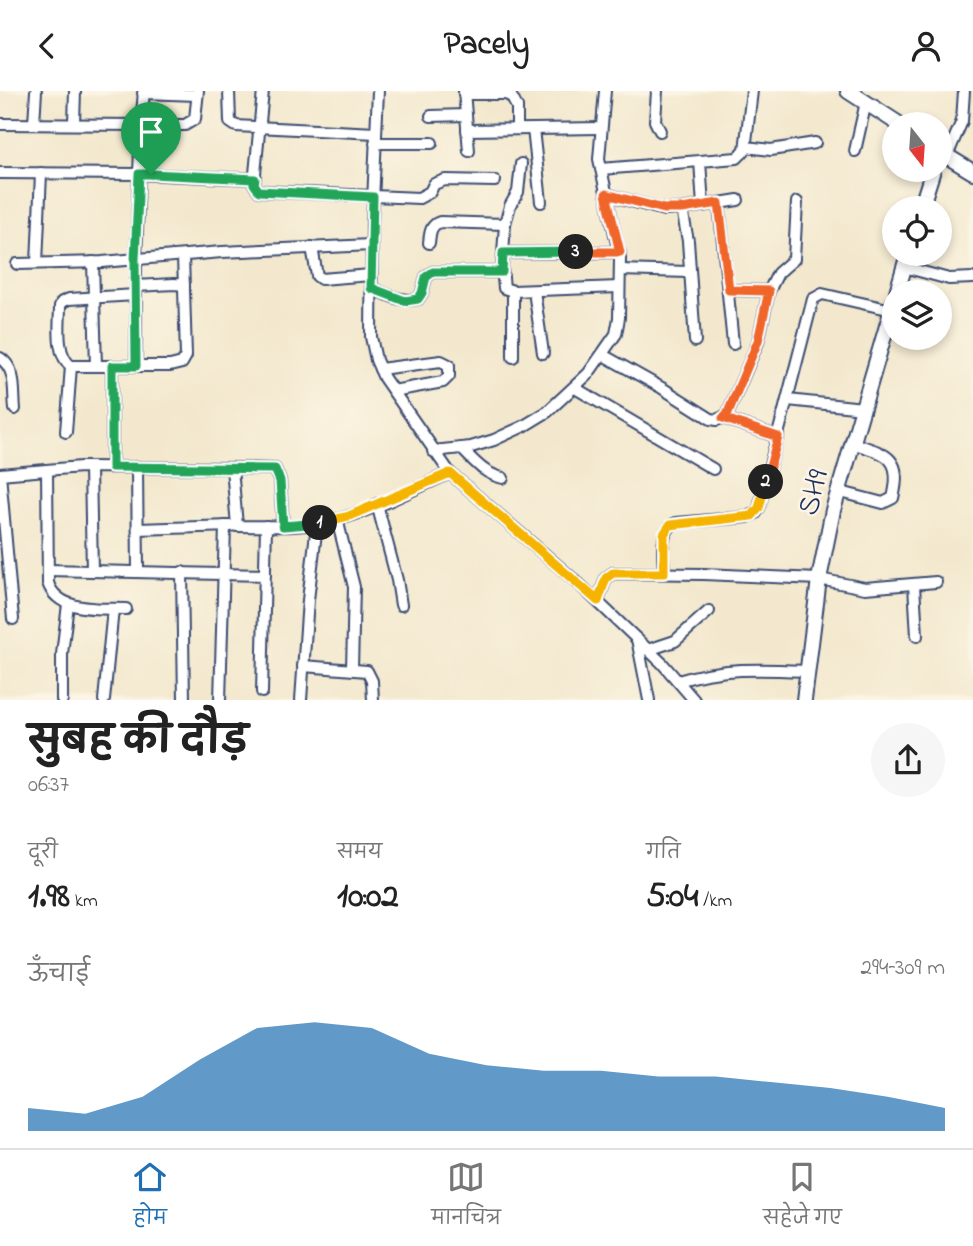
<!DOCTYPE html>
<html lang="hi">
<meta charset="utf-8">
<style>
body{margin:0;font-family:"Indie Flower","Playpen Sans Deva",sans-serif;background:#f6f6f6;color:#222;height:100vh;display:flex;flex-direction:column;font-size:26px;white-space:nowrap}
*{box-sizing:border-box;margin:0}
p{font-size:23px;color:#767676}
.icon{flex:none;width:38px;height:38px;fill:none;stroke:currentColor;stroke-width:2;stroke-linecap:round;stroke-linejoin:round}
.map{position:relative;height:609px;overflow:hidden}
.details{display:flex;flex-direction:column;background:#fff;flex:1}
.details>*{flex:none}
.needle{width:46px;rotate:163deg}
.fabs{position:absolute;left:882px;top:21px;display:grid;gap:14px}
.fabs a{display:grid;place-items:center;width:70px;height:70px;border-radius:50%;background:#fff;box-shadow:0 4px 10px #0003;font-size:35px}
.pin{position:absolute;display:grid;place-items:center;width:60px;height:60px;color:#fff;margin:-72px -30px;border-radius:50% 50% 50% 0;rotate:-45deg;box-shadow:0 0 7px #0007}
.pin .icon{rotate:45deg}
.km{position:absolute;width:35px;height:35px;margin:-18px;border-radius:50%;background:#222;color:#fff;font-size:19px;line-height:35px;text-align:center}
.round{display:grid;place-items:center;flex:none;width:74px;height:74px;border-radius:37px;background:#f6f6f6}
.head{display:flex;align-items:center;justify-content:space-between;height:119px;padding:0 28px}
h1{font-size:38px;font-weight:700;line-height:52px}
.stats{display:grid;grid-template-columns:repeat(3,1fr);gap:10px;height:119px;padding:7px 28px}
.stats div{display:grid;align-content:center}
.stats b{font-size:35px;font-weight:700}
.stats small{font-size:19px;font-weight:400}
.stats p{font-size:19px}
.chart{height:196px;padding:14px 28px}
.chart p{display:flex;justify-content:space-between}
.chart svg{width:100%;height:126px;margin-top:7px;fill:#1f6fb2;opacity:.7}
header{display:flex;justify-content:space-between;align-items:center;height:91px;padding:0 28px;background:#fff;font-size:32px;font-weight:700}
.tab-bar{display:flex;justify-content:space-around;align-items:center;height:98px;border-top:2px solid #e0e0e0;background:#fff;font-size:19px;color:#767676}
.tab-bar a{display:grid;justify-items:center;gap:4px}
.tab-bar .on{color:#1f6fb2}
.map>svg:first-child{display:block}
</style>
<header><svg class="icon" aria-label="back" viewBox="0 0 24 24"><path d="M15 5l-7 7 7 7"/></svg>Pacely<svg class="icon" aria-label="person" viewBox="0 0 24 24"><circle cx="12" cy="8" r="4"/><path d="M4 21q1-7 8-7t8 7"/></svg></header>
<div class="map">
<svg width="973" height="609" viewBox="0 0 973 609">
<rect width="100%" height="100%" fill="#fcf5e5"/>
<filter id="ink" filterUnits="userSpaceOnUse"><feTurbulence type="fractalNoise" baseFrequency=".0143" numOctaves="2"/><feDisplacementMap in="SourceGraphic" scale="14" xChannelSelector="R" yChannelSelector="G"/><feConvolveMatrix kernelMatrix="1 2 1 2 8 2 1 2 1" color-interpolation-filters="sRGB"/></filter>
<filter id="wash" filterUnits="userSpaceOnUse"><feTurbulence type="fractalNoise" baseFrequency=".00686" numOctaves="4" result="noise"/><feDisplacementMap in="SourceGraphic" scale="28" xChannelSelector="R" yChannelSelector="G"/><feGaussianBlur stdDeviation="1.57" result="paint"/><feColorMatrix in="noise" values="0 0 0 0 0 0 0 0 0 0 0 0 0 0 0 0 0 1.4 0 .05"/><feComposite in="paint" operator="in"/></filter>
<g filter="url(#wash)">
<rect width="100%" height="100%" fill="#f3e8cd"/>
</g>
<g filter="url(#ink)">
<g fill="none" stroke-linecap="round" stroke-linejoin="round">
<g stroke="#3b4b6f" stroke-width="14">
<g id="minor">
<polyline points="144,0 141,34 185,34 195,28 198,0"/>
<polyline points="229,0 230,31 236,35 376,42"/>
<polyline points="263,0 254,93 259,100 419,107 430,101 434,93 445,89 495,90"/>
<polyline points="378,0 372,133 371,246 376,269 384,287 450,382 579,493 662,572 694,609"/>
<polyline points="464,0 469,60"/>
<polyline points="657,0 655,30 660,40"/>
<polyline points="143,2 197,4"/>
<polyline points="464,3 505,3 511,5 517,16 517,38"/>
<polyline points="431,25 466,24"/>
<polyline points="34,32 36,0"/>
<polyline points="74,32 75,0"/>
<polyline points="0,33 141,34 139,83 0,82"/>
<polyline points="533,38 541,111"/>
<polyline points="467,39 601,37"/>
<polyline points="375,52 432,52"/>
<polyline points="746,56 771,59 815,52"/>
<polyline points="855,60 866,11"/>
<polyline points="947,65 962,30 964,0"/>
<polyline points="700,70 703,115"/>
<polyline points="521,73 518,101 510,115 505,133 502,177 504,197 513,200 619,196"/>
<polyline points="601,78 737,67 745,59 752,0"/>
<polyline points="606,103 664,119 682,118 738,109"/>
<polyline points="719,112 733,253"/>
<polyline points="682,118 688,150 695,250"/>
<path d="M429 152C430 143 430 134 440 131L505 133"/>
<polyline points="312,156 317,185 321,188 371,184"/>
<polyline points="503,162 620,161"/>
<polyline points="93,171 96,275"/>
<polyline points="37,172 41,82"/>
<polyline points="17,173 102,171 222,161 371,154"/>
<polyline points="904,176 949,188 973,187"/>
<polyline points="620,179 689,181"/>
<polyline points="136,195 174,193 184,194"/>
<path d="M371 197C387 203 401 212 418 208L422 202 426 186 433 181H502"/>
<polyline points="729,199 769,200"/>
<polyline points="513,200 513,266"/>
<polyline points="534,200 543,262"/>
<path d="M136 204 69 208 62 211 60 215C60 233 55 263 71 275H170L182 272 186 265 183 165"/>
<polyline points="603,264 662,297 711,328 717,329 727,324 758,251 769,200 778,182 794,168 797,111"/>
<path d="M0 267C17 278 13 300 15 318"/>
<polyline points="136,275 136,169 139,83 255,88"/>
<polyline points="380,278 441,270 449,274 449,285 443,291 393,300"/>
<polyline points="575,297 713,378"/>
<polyline points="788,309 863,317"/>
<polyline points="723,327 778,346"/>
<polyline points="66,341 71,275"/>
<path d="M461 357C474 370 484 383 503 387"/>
<polyline points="433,360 471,356 494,349 524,335 547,321 588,283 616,243 619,227 620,167 599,68 605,0"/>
<polyline points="90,376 92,480"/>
<polyline points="112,376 112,275"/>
<polyline points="137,376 138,480"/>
<polyline points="232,377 275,378 280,390 283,435"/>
<path d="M47 379 48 492C58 522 101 517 126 518"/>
<path d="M0 383 81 376 232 377 237 435C268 435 300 437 329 431 371 421 411 399 450 382"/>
<polyline points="0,383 13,528"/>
<path d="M837 400 883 412 893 407C903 366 887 363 852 352"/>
<polyline points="377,413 397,489 401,514"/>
<polyline points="337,428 354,496 352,578"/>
<polyline points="138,438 231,435"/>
<polyline points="48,479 265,484"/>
<polyline points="182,481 184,609"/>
<path d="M664 482C664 466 658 439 676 432L747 426 756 422 759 417 813 208 822 203 892 219"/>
<polyline points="914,494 917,545"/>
<polyline points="598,510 606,487 613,482 704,483 819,488 865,497 936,491"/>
<polyline points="637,548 649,609"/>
<polyline points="648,559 675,550 709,520"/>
<polyline points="303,575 367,580 372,590 373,609"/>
<path d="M678 590C725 576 760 578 808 580"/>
<polyline points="262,601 266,435"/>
<polyline points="62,609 62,563 68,513"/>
<polyline points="104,609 113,518"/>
<polyline points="220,609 225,435"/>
<polyline points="301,609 308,509 317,433"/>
</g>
</g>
<g stroke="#3b4b6f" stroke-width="18">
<g id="major">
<polyline points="848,0 899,33"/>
<polyline points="940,61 973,81"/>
<polyline points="921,117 933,79"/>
<polyline points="897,201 908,163"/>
<polyline points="804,609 819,488 833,419 894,211"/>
</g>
</g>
<use href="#minor" stroke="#fff" stroke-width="10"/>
<use href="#major" stroke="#fff" stroke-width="14"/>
</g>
</g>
<g fill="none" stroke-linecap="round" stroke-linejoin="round" filter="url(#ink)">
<g stroke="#fff" stroke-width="14">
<polyline id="split-1" points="151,83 139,83 135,169 136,275 112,275 112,376 275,378 280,390 283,435 320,432"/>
</g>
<g stroke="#fff" stroke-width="14">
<polyline id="split-2" points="320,432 349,425 450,382 598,510 606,487 613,482 664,482 664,443 670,434 752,425 759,417 766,391"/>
</g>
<g stroke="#fff" stroke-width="14">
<polyline id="split-3" points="576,161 620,161 606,103 664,118 682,118 719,112 729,199 769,200 758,250 727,324 723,327 778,346 766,391"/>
</g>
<g stroke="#fff" stroke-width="14">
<polyline id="split-4" points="151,83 255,88 254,93 259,100 373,106 371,197 405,210 418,208 422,202 426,186 433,181 502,181 503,162 576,161"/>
</g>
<use href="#split-1" stroke="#22a559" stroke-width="9"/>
<use href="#split-2" stroke="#f5b400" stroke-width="9"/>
<use href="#split-3" stroke="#f0652b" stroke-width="9"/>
<use href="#split-4" stroke="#22a559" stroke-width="9"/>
</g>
<g text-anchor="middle" stroke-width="5" stroke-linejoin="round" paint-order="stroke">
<g font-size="30" fill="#1b2f5e" stroke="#fcf5e5">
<text transform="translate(812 401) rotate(-75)" y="10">SH9</text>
</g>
</g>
</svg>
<div class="fabs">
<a><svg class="needle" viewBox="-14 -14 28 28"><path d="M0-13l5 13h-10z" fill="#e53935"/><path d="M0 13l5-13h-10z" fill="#767676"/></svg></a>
<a><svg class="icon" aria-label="locate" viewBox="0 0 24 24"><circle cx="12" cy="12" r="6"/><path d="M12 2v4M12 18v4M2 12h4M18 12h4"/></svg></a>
<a><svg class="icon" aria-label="layers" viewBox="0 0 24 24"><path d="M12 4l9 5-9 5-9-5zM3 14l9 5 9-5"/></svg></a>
</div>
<div class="pin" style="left:151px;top:83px;background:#1e9e55"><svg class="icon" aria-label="arrive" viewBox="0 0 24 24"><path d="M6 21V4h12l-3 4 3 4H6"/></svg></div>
<b class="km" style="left:320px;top:432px">1</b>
<b class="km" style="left:766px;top:391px">2</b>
<b class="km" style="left:576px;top:161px">3</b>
</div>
<section class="details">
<div class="head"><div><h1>सुबह की दौड़</h1><p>06:37</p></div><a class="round"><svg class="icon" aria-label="share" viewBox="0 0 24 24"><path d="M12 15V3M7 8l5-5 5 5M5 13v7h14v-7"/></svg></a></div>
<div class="stats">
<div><p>दूरी</p><b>1.98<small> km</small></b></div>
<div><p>समय</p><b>10:02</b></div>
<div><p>गति</p><b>5:04<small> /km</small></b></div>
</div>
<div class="chart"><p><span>ऊँचाई</span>294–309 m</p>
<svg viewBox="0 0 160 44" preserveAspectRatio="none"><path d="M0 44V36L10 38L20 32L30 19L40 8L50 6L60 8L70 17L80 21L90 23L100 23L110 25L120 25L130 27L140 29L150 32L160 36V44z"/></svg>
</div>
</section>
<nav class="tab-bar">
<a class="on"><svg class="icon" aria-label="home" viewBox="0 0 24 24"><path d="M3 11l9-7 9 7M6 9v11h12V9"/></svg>होम</a>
<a><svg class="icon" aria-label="map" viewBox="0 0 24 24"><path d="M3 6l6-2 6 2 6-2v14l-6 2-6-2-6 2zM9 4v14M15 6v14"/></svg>मानचित्र</a>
<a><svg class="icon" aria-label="saved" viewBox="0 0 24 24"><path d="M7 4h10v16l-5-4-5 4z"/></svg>सहेजे गए</a>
</nav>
